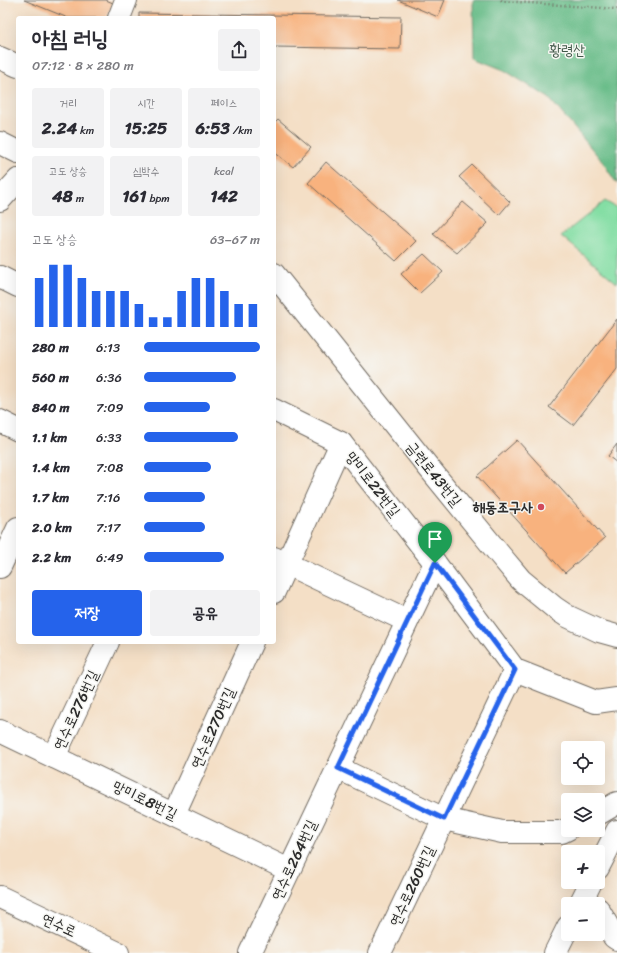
<!DOCTYPE html>
<html lang="ko">
<meta charset="utf-8">
<style>
body{margin:0;font-family:Sriracha,"Poor Story",sans-serif;background:#f2f2f3;color:#2b2b33;height:100vh;display:flex;flex-direction:column;font-size:15px;white-space:nowrap}
*{box-sizing:border-box;margin:0}
p{font-size:13px;color:#7c7c81}
.icon{flex:none;width:22px;height:22px;fill:none;stroke:currentColor;stroke-width:2;stroke-linecap:round;stroke-linejoin:round}
.map{position:relative;flex:1;overflow:hidden}
.drawer{position:absolute;left:16px;top:16px;width:260px;height:628px;display:flex;flex-direction:column;background:#fff;border-radius:4px;box-shadow:0 4px 16px #0002}
.drawer>*{flex:none}
.fabs{position:absolute;left:561px;top:741px;display:grid;gap:8px}
.fabs a{display:grid;place-items:center;width:44px;height:44px;border-radius:4px;background:#fff;box-shadow:0 4px 16px #0002;font-size:20px}
.pin{position:absolute;display:grid;place-items:center;width:34px;height:34px;color:#fff;margin:-41px -17px;border-radius:50% 50% 50% 0;rotate:-45deg;box-shadow:0 0 4px #0007}
.pin .icon{rotate:45deg}
.round{display:grid;place-items:center;flex:none;width:42px;height:42px;border-radius:4px;background:#f2f2f3}
.overview{display:flex;align-items:center;justify-content:space-between;height:68px;padding:0 16px}
h1{font-size:22px;font-weight:800;line-height:30px}
.stats{display:grid;grid-template-columns:repeat(3,1fr);gap:6px;height:68px;padding:4px 16px}
.stats div{display:grid;align-content:center;border-radius:4px;background:#f2f2f3;text-align:center}
.stats b{font-size:17px;font-weight:800}
.stats small{font-size:11px;font-weight:400}
.stats p{font-size:11px}
.chart{height:112px;padding:8px 16px}
.chart p{display:flex;justify-content:space-between}
.chart svg{width:100%;height:72px;margin-top:4px;stroke:#2563eb;stroke-width:6}
.primary-button{display:flex;gap:8px;margin-top:auto;padding:8px 16px}
.primary-button a{flex:1;height:46px;border-radius:4px;background:#2563eb;color:#fff;font-size:16px;font-weight:800;line-height:46px;text-align:center}
.primary-button a+a{background:#f2f2f3;color:#2b2b33}
ul{padding:0 16px;list-style:none;font-size:13px}
li{display:grid;grid-template-columns:64px 48px 1fr;align-items:center;height:30px}
li i{height:10px;border-radius:5px;background:#2563eb}
.map>svg:first-child{display:block}
</style>
<div class="map">
<svg width="617" height="953" viewBox="0 0 617 953">
<rect width="100%" height="100%" fill="#f6f6f2"/>
<filter id="ink" filterUnits="userSpaceOnUse"><feTurbulence type="fractalNoise" baseFrequency=".025" numOctaves="2"/><feDisplacementMap in="SourceGraphic" scale="8" xChannelSelector="R" yChannelSelector="G"/><feConvolveMatrix kernelMatrix="1 2 1 2 8 2 1 2 1" color-interpolation-filters="sRGB"/></filter>
<filter id="wash" filterUnits="userSpaceOnUse"><feTurbulence type="fractalNoise" baseFrequency=".012" numOctaves="4" result="noise"/><feDisplacementMap in="SourceGraphic" scale="16" xChannelSelector="R" yChannelSelector="G"/><feGaussianBlur stdDeviation="0.9" result="paint"/><feColorMatrix in="noise" values="0 0 0 0 0 0 0 0 0 0 0 0 0 0 0 0 0 1.4 0 .05"/><feComposite in="paint" operator="in"/></filter>
<g filter="url(#wash)">
<rect width="100%" height="100%" fill="#f4dfc6"/>
<polygon fill="#84dea4" stroke="#588468" points="605,201 617,208 617,283 561,236"/>
<polygon fill="#6bbd8a" stroke="#4b745a" points="473,0 617,0 617,184 602,161 549,98 504,70 474,58"/>
<g id="blocks">
<g fill="#f8b27e">
<polygon points="24,0 106,0 113,3 107,18 68,18"/>
<polygon points="398,0 445,0 438,17"/>
<polygon points="139,13 401,17 400,49 274,47 274,18 139,18"/>
<polygon points="278,119 311,147 293,167 274,152 274,123"/>
<polygon points="326,162 416,241 396,261 308,183"/>
<polygon points="472,165 510,202 499,215 459,177"/>
<polygon points="463,202 488,223 457,253 433,234"/>
<polygon points="424,254 443,272 420,293 401,274"/>
<polygon points="617,319 617,369 573,425 549,407"/>
<polygon points="517,440 605,538 565,573 477,476"/>
<polygon points="617,444 617,463 608,456"/>
</g>
</g>
</g>
<g filter="url(#ink)">
<use href="#blocks" fill-opacity="0" stroke="#716a61" stroke-width="1"/>
<g fill="none" stroke-linecap="round" stroke-linejoin="round">
<g stroke="#716a61" stroke-width="24">
<g id="minor">
<polyline points="119,18 126,0"/>
<polyline points="0,58 18,66"/>
<polyline points="0,143 18,152"/>
<polyline points="0,200 18,180"/>
<polyline points="274,274 429,468 500,555 521,580 555,608 567,616 599,631 617,636"/>
<polyline points="0,277 18,286"/>
<polyline points="274,410 341,443 435,563 515,670 596,702 617,699"/>
<polyline points="0,421 18,430"/>
<polyline points="274,558 407,621"/>
<polyline points="0,567 18,528"/>
<polyline points="274,592 341,443"/>
<polyline points="0,731 289,870"/>
<polyline points="54,757 108,642"/>
<polyline points="338,768 444,819 502,832 562,832 568,829"/>
<polyline points="174,814 252,642"/>
<polyline points="598,814 617,803"/>
<polyline points="598,868 617,831"/>
<polyline points="580,904 591,882"/>
<polyline points="598,909 614,937 617,939"/>
<polyline points="250,953 435,563"/>
<polyline points="380,953 515,670"/>
<polyline points="555,953 568,927"/>
</g>
</g>
<g stroke="#716a61" stroke-width="24">
<polyline id="major" points="0,897 118,953"/>
</g>
<polyline stroke="#716a61" stroke-width="2.5" stroke-dasharray="1 3" stroke-linecap="butt" points="501,0 502,1 617,9"/>
<use href="#minor" stroke="#fff" stroke-width="22"/>
<use href="#major" stroke="#fff" stroke-width="22"/>
</g>
</g>
<g fill="none" stroke-linecap="round" stroke-linejoin="round" filter="url(#ink)">
<g stroke="#fff" stroke-width="8">
<polygon id="route" points="435,563 515,670 444,819 338,768"/>
</g>
<use href="#route" stroke="#2563eb" stroke-width="5"/>
</g>
<circle fill="#d1495b" stroke="#f6f6f2" stroke-width="1.5" cx="541" cy="507" r="4"/>
<g text-anchor="middle" stroke-width="3" stroke-linejoin="round" paint-order="stroke">
<g font-size="15" fill="#415849" stroke="#f6f6f2">
<text x="567" y="55">황령산</text>
</g>
<g font-size="15" fill="#2b2b2b" stroke="#f6f6f2">
<text transform="translate(434 474) rotate(51)" y="5">금련로43번길</text>
<text transform="translate(373 484) rotate(52)" y="5">망미로22번길</text>
<text transform="translate(76 710) rotate(-65)" y="5">연수로276번길</text>
<text transform="translate(213 728) rotate(-66)" y="5">연수로270번길</text>
<text transform="translate(145 800) rotate(26)" y="5">망미로8번길</text>
<text transform="translate(294 860) rotate(-65)" y="5">연수로264번길</text>
<text transform="translate(412 886) rotate(-65)" y="5">연수로260번길</text>
<text transform="translate(59 925) rotate(25)" y="5">연수로</text>
</g>
<g font-size="15" font-weight="bold" fill="#2b2b2b" stroke="#f6f6f2" text-anchor="end">
<text x="533" y="512">해동조구사</text>
</g>
</g>
</svg>
<div class="fabs">
<a><svg class="icon" aria-label="locate" viewBox="0 0 24 24"><circle cx="12" cy="12" r="6"/><path d="M12 2v4M12 18v4M2 12h4M18 12h4"/></svg></a>
<a><svg class="icon" aria-label="layers" viewBox="0 0 24 24"><path d="M12 4l9 5-9 5-9-5zM3 14l9 5 9-5"/></svg></a>
<a>+</a>
<a>−</a>
</div>
<div class="pin" style="left:435px;top:563px;background:#1e9e55"><svg class="icon" aria-label="arrive" viewBox="0 0 24 24"><path d="M6 21V4h12l-3 4 3 4H6"/></svg></div>
<section class="drawer">
<div class="overview"><div><h1>아침 러닝</h1><p>07:12 · 8 × 280 m</p></div><a class="round"><svg class="icon" aria-label="share" viewBox="0 0 24 24"><path d="M12 15V3M7 8l5-5 5 5M5 13v7h14v-7"/></svg></a></div>
<div class="stats">
<div><p>거리</p><b>2.24<small> km</small></b></div>
<div><p>시간</p><b>15:25</b></div>
<div><p>페이스</p><b>6:53<small> /km</small></b></div>
</div>
<div class="stats">
<div><p>고도 상승</p><b>48<small> m</small></b></div>
<div><p>심박수</p><b>161<small> bpm</small></b></div>
<div><p>kcal</p><b>142</b></div>
</div>
<div class="chart"><p><span>고도 상승</span>63–67 m</p>
<svg viewBox="0 0 160 44" preserveAspectRatio="none"><path d="M5 44V14M15 44V6M25 44V6M35 44V14M45 44V22M55 44V22M65 44V22M75 44V30M85 44V38M95 44V38M105 44V22M115 44V14M125 44V14M135 44V22M145 44V30M155 44V30"/></svg>
</div>
<ul>
<li><b>280 m</b>6:13<i style="width:100%"></i></li>
<li><b>560 m</b>6:36<i style="width:79%"></i></li>
<li><b>840 m</b>7:09<i style="width:57%"></i></li>
<li><b>1.1 km</b>6:33<i style="width:81%"></i></li>
<li><b>1.4 km</b>7:08<i style="width:58%"></i></li>
<li><b>1.7 km</b>7:16<i style="width:53%"></i></li>
<li><b>2.0 km</b>7:17<i style="width:53%"></i></li>
<li><b>2.2 km</b>6:49<i style="width:69%"></i></li>
</ul>
<div class="primary-button"><a>저장</a><a>공유</a></div>
</section>
</div>
